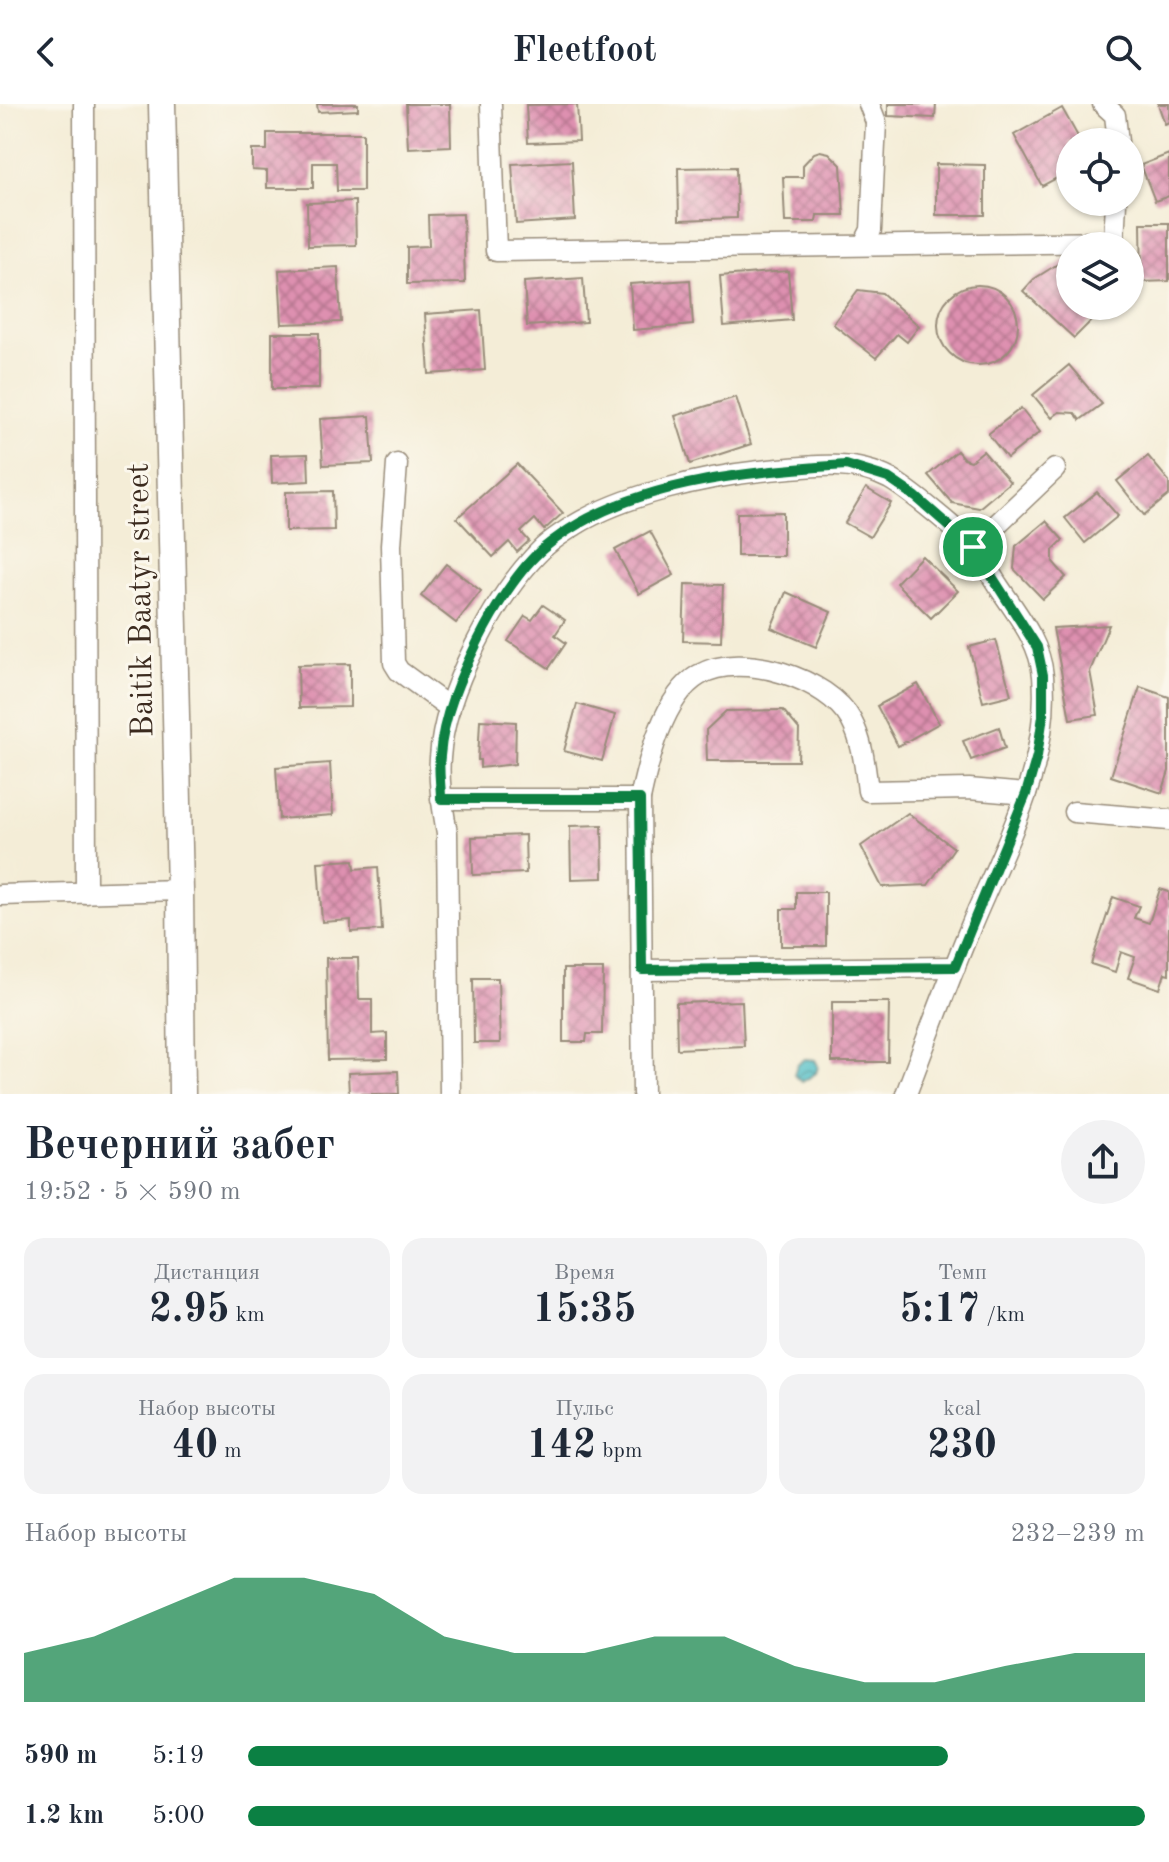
<!DOCTYPE html>
<html lang="ru">
<meta charset="utf-8">
<style>
body{margin:0;font-family:"Old Standard TT",serif;background:#f2f2f3;color:#1f2937;height:100vh;display:flex;flex-direction:column;font-size:30px;white-space:nowrap}
*{box-sizing:border-box;margin:0}
p{font-size:26px;color:#747a83}
.icon{flex:none;width:44px;height:44px;fill:none;stroke:currentColor;stroke-width:2;stroke-linecap:round;stroke-linejoin:round}
.map{position:relative;height:990px;overflow:hidden}
.details{display:flex;flex-direction:column;background:#fff;flex:1}
.details>*{flex:none}
.tools{position:absolute;left:1056px;top:24px;display:grid;gap:16px}
.tools a{display:grid;place-items:center;width:88px;height:88px;border-radius:50%;background:#fff;box-shadow:0 2px 6px #0004;font-size:40px}
.pin{position:absolute;display:grid;place-items:center;width:68px;height:68px;color:#fff;margin:-34px;border:4px solid #fff;border-radius:50%;box-shadow:0 2px 8px #0007}
.round{display:grid;place-items:center;flex:none;width:84px;height:84px;border-radius:42px;background:#f2f2f3}
.head{display:flex;align-items:center;justify-content:space-between;height:136px;padding:0 24px}
h1{font-size:44px;font-weight:800;line-height:60px}
.figures{display:grid;grid-template-columns:repeat(3,1fr);gap:12px;height:136px;padding:8px 24px}
.figures div{display:grid;align-content:center;border-radius:20px;background:#f2f2f3;text-align:center}
.figures b{font-size:40px;font-weight:800}
.figures small{font-size:22px;font-weight:400}
.figures p{font-size:22px}
.chart{height:224px;padding:16px 24px}
.chart p{display:flex;justify-content:space-between}
.chart svg{width:100%;height:144px;margin-top:8px;fill:#0b8043;opacity:.7}
ul{padding:0 24px;list-style:none;font-size:26px}
li{display:grid;grid-template-columns:128px 96px 1fr;align-items:center;height:60px}
li i{height:20px;border-radius:10px;background:#0b8043}
header{display:flex;justify-content:space-between;align-items:center;height:104px;padding:0 24px;background:#fff;font-size:36px;font-weight:800}
.map>svg:first-child{display:block}
</style>
<header><svg class="icon" aria-label="back" viewBox="0 0 24 24"><path d="M15 5l-7 7 7 7"/></svg>Fleetfoot<svg class="icon" aria-label="search" viewBox="0 0 24 24"><circle cx="10" cy="10" r="6"/><path d="M15 15l6 6"/></svg></header>
<div class="map">
<svg width="1169" height="990" viewBox="0 0 1169 990">
<defs>
<pattern id="water-waves" width="16" height="10" patternUnits="userSpaceOnUse" patternTransform="scale(2)"><rect width="16" height="10" fill="#51bfc7"/><path d="M0 5q4-4 8 0t8 0" fill="none" stroke="#449ba1"/></pattern>
<pattern id="building-cross-hatch" width="8" height="8" patternUnits="userSpaceOnUse" patternTransform="scale(2)"><rect width="8" height="8" fill="#de90b0"/><path d="M0 0l8 8M0 8l8-8" fill="none" stroke="#b5768f"/></pattern>
</defs>
<rect width="100%" height="100%" fill="#fbf7ec"/>
<filter id="ink" filterUnits="userSpaceOnUse"><feTurbulence type="fractalNoise" baseFrequency=".0125" numOctaves="2"/><feDisplacementMap in="SourceGraphic" scale="16" xChannelSelector="R" yChannelSelector="G"/><feConvolveMatrix kernelMatrix="1 2 1 2 8 2 1 2 1" color-interpolation-filters="sRGB"/></filter>
<filter id="wash" filterUnits="userSpaceOnUse"><feTurbulence type="fractalNoise" baseFrequency=".006" numOctaves="4" result="noise"/><feDisplacementMap in="SourceGraphic" scale="32" xChannelSelector="R" yChannelSelector="G"/><feGaussianBlur stdDeviation="1.8" result="paint"/><feColorMatrix in="noise" values="0 0 0 0 0 0 0 0 0 0 0 0 0 0 0 0 0 1.4 0 .05"/><feComposite in="paint" operator="in"/></filter>
<g filter="url(#wash)">
<rect width="100%" height="100%" fill="#f4edd7"/>
<polygon fill="url(#water-waves)" stroke="#467472" stroke-width="2" points="805,955 815,956 818,962 816,969 802,978 794,971 797,961"/>
<g id="blocks">
<g fill="url(#building-cross-hatch)">
<polygon points="317,0 358,0 358,6 318,8"/>
<polygon points="406,0 450,0 451,42 408,44"/>
<polygon points="577,0 579,37 528,39 526,1"/>
<polygon points="888,0 936,0 935,14 888,12"/>
<polygon points="1158,0 1169,0 1169,18 1165,20"/>
<polygon points="1062,4 1081,38 1070,38 1070,67 1042,82 1014,31"/>
<polygon points="267,29 363,29 363,87 337,87 336,59 313,59 313,84 267,84 267,67 252,66 252,46 267,46"/>
<polygon points="820,47 829,49 841,61 844,111 817,111 816,118 785,118 783,73 803,73 803,61 814,49"/>
<polygon points="1169,50 1169,92 1155,97 1141,61"/>
<polygon points="572,57 575,116 516,120 512,60"/>
<polygon points="936,60 985,61 985,111 936,111"/>
<polygon points="736,63 737,114 679,116 678,64"/>
<polygon points="355,97 356,141 308,142 307,99"/>
<polygon points="463,110 465,179 407,180 407,143 429,142 428,111"/>
<polygon points="1141,119 1169,119 1169,177 1142,178"/>
<polygon points="1064,156 1070,157 1070,202 1106,202 1074,234 1023,187 1034,175"/>
<polygon points="338,163 341,218 282,220 279,166"/>
<polygon points="788,167 792,216 724,222 720,172"/>
<polygon points="583,174 586,218 527,222 524,178"/>
<polygon points="690,176 693,221 633,226 630,180"/>
<circle cx="978" cy="221" r="40"/>
<polygon points="858,186 882,189 919,222 907,238 897,230 876,254 833,220"/>
<polygon points="481,206 485,266 429,270 425,210"/>
<rect x="272" y="229" width="47" height="56"/>
<polygon points="1069,261 1102,300 1080,316 1075,309 1059,308 1052,314 1033,291"/>
<polygon points="736,293 751,340 690,360 675,312"/>
<polygon points="1021,304 1040,328 1007,354 988,330"/>
<polygon points="370,312 373,359 323,361 320,315"/>
<polygon points="957,347 964,355 971,357 983,347 1010,378 979,404 952,399 928,371"/>
<polygon points="308,350 309,377 272,379 271,351"/>
<polygon points="1148,352 1169,377 1169,391 1144,411 1117,377"/>
<polygon points="517,360 563,409 544,426 535,415 521,428 529,437 517,448 509,438 493,453 457,414"/>
<polygon points="866,384 891,399 870,433 845,419"/>
<polygon points="333,387 334,426 286,427 286,388"/>
<polygon points="1097,388 1118,412 1085,439 1065,414"/>
<polygon points="783,408 783,452 737,452 737,409"/>
<polygon points="1046,417 1063,436 1053,446 1053,458 1066,473 1043,495 1014,465 1016,442"/>
<polygon points="650,427 674,471 639,490 615,446"/>
<polygon points="922,452 958,487 931,514 896,479"/>
<polygon points="446,460 481,487 456,519 421,492"/>
<polygon points="685,480 723,481 721,538 683,537"/>
<polygon points="786,488 831,508 816,543 771,524"/>
<polygon points="543,501 565,516 555,531 566,539 549,564 508,537 525,512 532,516"/>
<polygon points="1109,521 1090,567 1098,611 1070,615 1053,524"/>
<polygon points="996,536 1011,591 983,598 969,543"/>
<polygon points="350,560 350,603 299,604 298,561"/>
<polygon points="918,580 939,619 898,642 877,602"/>
<polygon points="1140,583 1169,593 1169,667 1162,689 1111,672"/>
<polygon points="577,600 615,611 602,657 564,647"/>
<polygon points="783,606 799,625 798,657 707,657 706,626 726,607"/>
<polygon points="480,616 516,618 515,660 480,664 480,656 478,656"/>
<polygon points="999,623 1005,644 971,656 963,637"/>
<polygon points="330,659 333,711 279,715 276,663"/>
<polygon points="908,709 954,744 928,781 882,783 861,742"/>
<polygon points="602,721 603,774 571,775 570,722"/>
<polygon points="525,731 526,769 473,771 472,733"/>
<polygon points="354,756 355,765 378,763 382,826 351,828 351,816 322,818 318,758"/>
<polygon points="1160,785 1169,788 1169,870 1165,869 1160,885 1128,874 1135,853 1121,848 1115,868 1091,860 1113,793 1139,802 1134,814 1149,819"/>
<polygon points="796,788 826,788 826,842 781,842 781,805 796,805"/>
<polygon points="326,854 358,854 359,895 372,895 372,930 387,929 387,955 328,956"/>
<polygon points="563,865 603,865 602,930 587,930 586,938 563,938"/>
<polygon points="473,874 498,874 500,939 474,939"/>
<polygon points="742,897 744,942 677,945 676,899"/>
<polygon points="832,898 889,898 888,958 832,958"/>
<polygon points="398,967 399,990 349,990 348,969"/>
</g>
</g>
</g>
<g filter="url(#ink)">
<use href="#blocks" fill-opacity="0" stroke="#988c7a" stroke-width="2"/>
<g fill="none" stroke-linecap="round" stroke-linejoin="round">
<g stroke="#988c7a" stroke-width="23">
<g id="minor">
<polyline points="84,0 86,789"/>
<polyline points="491,0 496,147 1114,138 1116,98"/>
<polyline points="1103,0 1115,11 1118,38"/>
<polyline points="864,140 871,126 876,18 869,0"/>
<polyline points="397,360 391,441 394,559 399,567 450,604"/>
<polyline points="973,443 1055,365"/>
<polyline points="441,695 640,695"/>
<polyline points="1074,708 1169,716"/>
<polyline points="0,791 180,786"/>
<polyline points="642,866 955,863"/>
<path d="M450 990 447 729C443 705 438 679 440 654 444 588 495 491 542 445 551 436 564 428 575 421 624 391 704 373 760 367 802 363 851 354 890 375 909 386 961 428 975 445 983 456 990 469 997 480 1016 509 1040 537 1043 572 1051 660 1004 743 971 822 948 878 927 934 906 990"/>
<path d="M643 990 640 695C648 658 663 592 699 571 741 546 829 575 851 616 863 638 865 663 868 687L969 685 1026 690"/>
</g>
</g>
<g stroke="#988c7a" stroke-width="29">
<polyline id="major" points="162,0 180,786 182,990"/>
</g>
<use href="#minor" stroke="#fff" stroke-width="20"/>
<use href="#major" stroke="#fff" stroke-width="26"/>
</g>
</g>
<g fill="none" stroke-linecap="round" stroke-linejoin="round" filter="url(#ink)">
<g stroke="#fff" stroke-width="16">
<path id="route" d="M846 361 888 374 916 393 973 443 1037 543 1043 571V612L1037 652 1026 690 955 863 642 866 640 695H441C441 681 438 666 440 652 443 612 460 573 478 537 493 507 519 464 545 443 623 378 748 367 846 361Z"/>
</g>
<use href="#route" stroke="#0b8043" stroke-width="10"/>
</g>
<g text-anchor="middle" stroke-width="6" stroke-linejoin="round" paint-order="stroke">
<g font-size="32" fill="#3b2a1e" stroke="#fbf7ec">
<text transform="translate(139 496) rotate(-91)" y="11">Baitik Baatyr street</text>
</g>
</g>
</svg>
<div class="tools">
<a><svg class="icon" aria-label="locate" viewBox="0 0 24 24"><circle cx="12" cy="12" r="6"/><path d="M12 2v4M12 18v4M2 12h4M18 12h4"/></svg></a>
<a><svg class="icon" aria-label="layers" viewBox="0 0 24 24"><path d="M12 4l9 5-9 5-9-5zM3 14l9 5 9-5"/></svg></a>
</div>
<div class="pin" style="left:973px;top:443px;background:#1e9e55"><svg class="icon" aria-label="arrive" viewBox="0 0 24 24"><path d="M6 21V4h12l-3 4 3 4H6"/></svg></div>
</div>
<section class="details">
<div class="head"><div><h1>Вечерний забег</h1><p>19:52 · 5 × 590 m</p></div><a class="round"><svg class="icon" aria-label="share" viewBox="0 0 24 24"><path d="M12 15V3M7 8l5-5 5 5M5 13v7h14v-7"/></svg></a></div>
<div class="figures">
<div><p>Дистанция</p><b>2.95<small> km</small></b></div>
<div><p>Время</p><b>15:35</b></div>
<div><p>Темп</p><b>5:17<small> /km</small></b></div>
</div>
<div class="figures">
<div><p>Набор высоты</p><b>40<small> m</small></b></div>
<div><p>Пульс</p><b>142<small> bpm</small></b></div>
<div><p>kcal</p><b>230</b></div>
</div>
<div class="chart"><p><span>Набор высоты</span>232–239 m</p>
<svg viewBox="0 0 160 44" preserveAspectRatio="none"><path d="M0 44V29L10 24L20 15L30 6L40 6L50 11L60 24L70 29L80 29L90 24L100 24L110 33L120 38L130 38L140 33L150 29L160 29V44z"/></svg>
</div>
<ul>
<li><b>590 m</b>5:19<i style="width:78%"></i></li>
<li><b>1.2 km</b>5:00<i style="width:100%"></i></li>
</ul>
</section>
